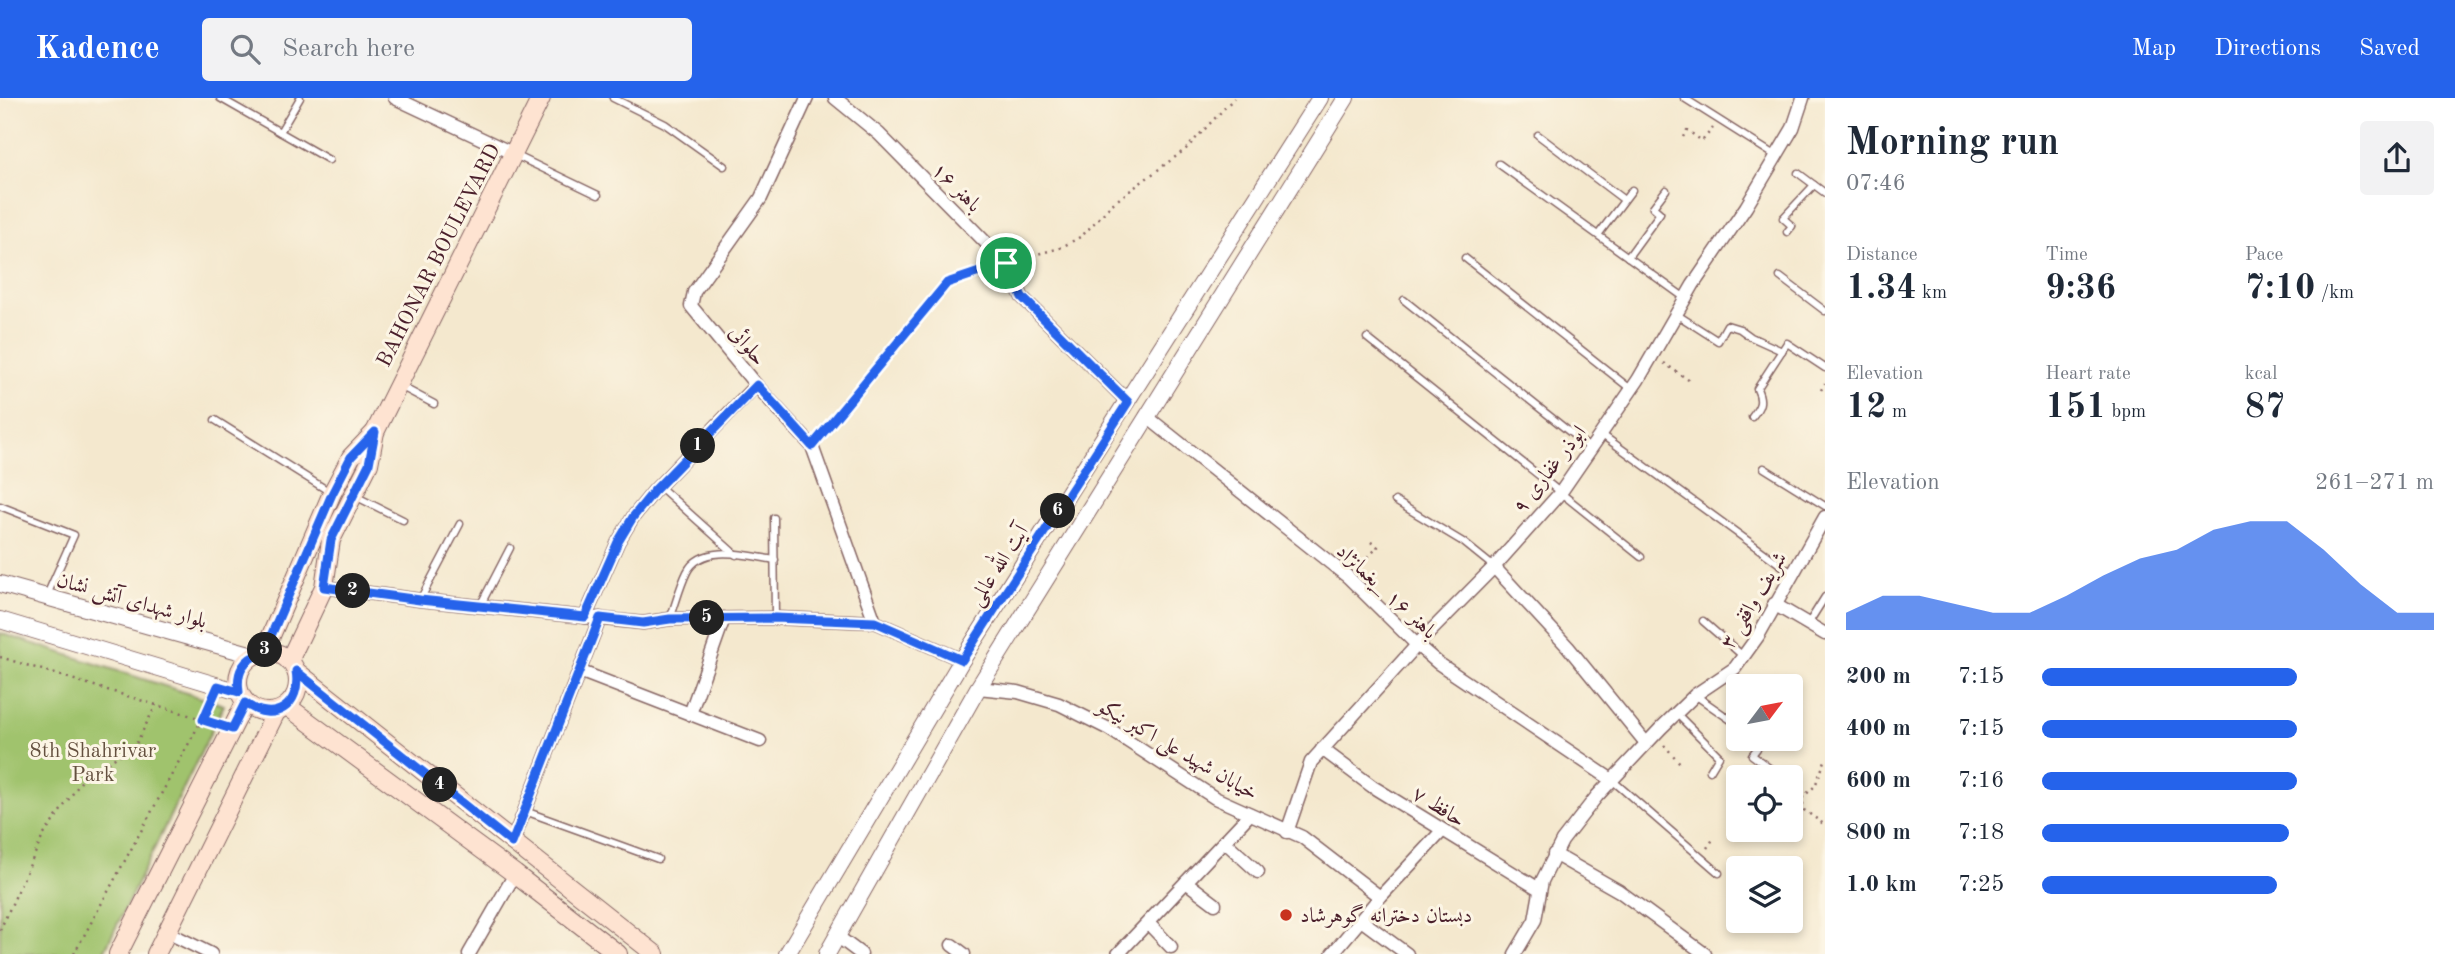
<!DOCTYPE html>
<meta charset="utf-8">
<style>
body{margin:0;font-family:"Old Standard TT",Amiri,serif;background:#f2f2f3;color:#1f2937;height:100vh;display:flex;flex-direction:column;font-size:26px;white-space:nowrap}
*{box-sizing:border-box;margin:0}
p{font-size:23px;color:#747a83}
.icon{flex:none;width:38px;height:38px;fill:none;stroke:currentColor;stroke-width:2;stroke-linecap:round;stroke-linejoin:round}
.map{position:relative;flex:1;overflow:hidden}
.side{display:flex;flex-direction:column;background:#fff;width:630px}
.side>*{flex:none}
.needle{width:46px;rotate:58deg}
.fabs{position:absolute;left:1726px;top:576px;display:grid;gap:14px}
.fabs a{display:grid;place-items:center;width:77px;height:77px;border-radius:7px;background:#fff;box-shadow:0 4px 10px #0003;font-size:35px}
.pin{position:absolute;display:grid;place-items:center;width:60px;height:60px;color:#fff;margin:-30px;border:4px solid #fff;border-radius:50%;box-shadow:0 2px 7px #0007}
.km{position:absolute;width:35px;height:35px;margin:-18px;border-radius:50%;background:#222;color:#fff;font-size:19px;line-height:35px;text-align:center}
.round{display:grid;place-items:center;flex:none;width:74px;height:74px;border-radius:7px;background:#f2f2f3}
.overview{display:flex;align-items:center;justify-content:space-between;height:119px;padding:0 21px}
h1{font-size:38px;font-weight:700;line-height:52px}
.metrics{display:grid;grid-template-columns:repeat(3,1fr);gap:10px;height:119px;padding:7px 21px}
.metrics div{display:grid;align-content:center}
.metrics b{font-size:35px;font-weight:700}
.metrics small{font-size:19px;font-weight:400}
.metrics p{font-size:19px}
.chart{height:196px;padding:14px 21px}
.chart p{display:flex;justify-content:space-between}
.chart svg{width:100%;height:126px;margin-top:7px;fill:#2563eb;opacity:.7}
ul{padding:0 21px;list-style:none;font-size:23px}
li{display:grid;grid-template-columns:112px 84px 1fr;align-items:center;height:52px}
li i{height:18px;border-radius:9px;background:#2563eb}
header{display:flex;align-items:center;gap:42px;box-sizing:border-box;height:98px;padding:0 35px;background:#2563eb;color:#fff}
header strong{font-size:33px}
nav{display:flex;gap:38px;margin-inline-start:auto;font-size:24px}
.search{width:490px;height:63px;background:#f2f2f3;display:flex;align-items:center;gap:18px;box-sizing:border-box;padding:0 24px;border-radius:7px;color:#747a83;font-size:26px}
main{display:flex;flex:1;min-height:0}
.map>svg:first-child{display:block}
</style>
<header>
<strong>Kadence</strong>
<div class="search"><svg class="icon" aria-label="search" viewBox="0 0 24 24"><circle cx="10" cy="10" r="6"/><path d="M15 15l6 6"/></svg>Search here</div>
<nav><a>Map</a><a>Directions</a><a>Saved</a></nav>
</header>
<main>
<div class="map">
<svg width="1825" height="856" viewBox="0 0 1825 856">
<rect width="100%" height="100%" fill="#fcf5e5"/>
<filter id="ink" filterUnits="userSpaceOnUse"><feTurbulence type="fractalNoise" baseFrequency=".0143" numOctaves="2"/><feDisplacementMap in="SourceGraphic" scale="14" xChannelSelector="R" yChannelSelector="G"/><feConvolveMatrix kernelMatrix="1 2 1 2 8 2 1 2 1" color-interpolation-filters="sRGB"/></filter>
<filter id="wash" filterUnits="userSpaceOnUse"><feTurbulence type="fractalNoise" baseFrequency=".00686" numOctaves="4" result="noise"/><feDisplacementMap in="SourceGraphic" scale="28" xChannelSelector="R" yChannelSelector="G"/><feGaussianBlur stdDeviation="1.57" result="paint"/><feColorMatrix in="noise" values="0 0 0 0 0 0 0 0 0 0 0 0 0 0 0 0 0 1.4 0 .05"/><feComposite in="paint" operator="in"/></filter>
<g filter="url(#wash)">
<rect width="100%" height="100%" fill="#f4e8ce"/>
<polygon fill="#a0c36d" stroke="#75714c" stroke-width="2" points="0,535 224,607 103,856 0,856"/>
</g>
<g filter="url(#ink)">
<g fill="none" stroke-linecap="round" stroke-linejoin="round">
<g stroke="#866564" stroke-width="9">
<g id="service">
<polyline points="220,0 329,62"/>
<polyline points="613,0 665,26 724,68"/>
<polyline points="1684,0 1776,58"/>
<polyline points="280,34 300,0"/>
<polyline points="1538,37 1624,102"/>
<polyline points="515,57 598,97"/>
<polyline points="1499,66 1685,200"/>
<polyline points="1798,75 1825,95"/>
<polyline points="1787,134 1792,128 1783,120 1814,87"/>
<polyline points="1598,137 1632,92"/>
<polyline points="1628,159 1660,115 1653,109 1666,92"/>
<polyline points="1465,160 1632,292"/>
<polyline points="1780,179 1825,213"/>
<polyline points="1404,202 1591,351"/>
<polyline points="1676,216 1718,243 1727,227 1740,231 1751,239 1782,253"/>
<polyline points="1367,240 1641,459"/>
<polyline points="400,288 434,306"/>
<path d="M1752 319C1760 309 1763 303 1757 291L1787 245 1825 270"/>
<polyline points="215,322 330,394"/>
<polyline points="1601,336 1792,475"/>
<polyline points="812,348 947,185 1006,165"/>
<polyline points="1764,370 1825,408"/>
<polyline points="659,388 736,457"/>
<polyline points="355,398 403,422"/>
<polyline points="1395,403 1463,444 1494,469"/>
<polyline points="0,408 74,437 47,497"/>
<polyline points="774,420 775,520"/>
<polyline points="420,502 460,426"/>
<polyline points="480,508 510,450"/>
<path d="M670 521C676 505 680 488 687 474 702 444 749 458 775 462"/>
<polyline points="1703,523 1743,558"/>
<polyline points="1808,526 1825,499"/>
<polyline points="1695,597 1738,627"/>
<polyline points="1676,615 1719,658 1710,673"/>
<polyline points="1757,640 1762,644 1752,657 1781,679"/>
<polyline points="1612,682 1719,775"/>
<polyline points="525,713 658,761"/>
</g>
</g>
<g stroke="#866564" stroke-width="15">
<g id="minor">
<polyline points="395,0 514,56"/>
<polyline points="807,0 761,100 694,194 691,208 756,287 812,348 875,524"/>
<polyline points="835,0 879,36 1006,165 1022,199 1128,304"/>
<polyline points="1146,318 1348,479 1417,547 1438,565 1612,682"/>
<polyline points="1494,469 1568,549 1646,645"/>
<polyline points="324,489 420,502 643,525 670,521 775,520 875,524 962,562"/>
<polyline points="1774,506 1825,536"/>
<polyline points="585,519 618,444 633,419 654,393 756,287"/>
<polyline points="579,573 760,643"/>
<polyline points="978,590 1018,594 1059,606 1109,631 1215,700 1302,739 1380,799"/>
<polyline points="690,616 724,520"/>
<polyline points="1322,651 1373,689 1539,791"/>
<polyline points="1287,734 1311,664 1417,547 1494,469 1561,394 1638,282 1693,187 1746,109 1793,30 1803,0"/>
<polyline points="1224,743 1258,774"/>
<polyline points="512,745 600,520"/>
<polyline points="1554,756 1619,793 1705,856"/>
<polyline points="1186,784 1215,806"/>
<polyline points="1361,822 1407,856"/>
<polyline points="1148,825 1171,849"/>
<polyline points="167,834 211,856"/>
<polyline points="837,838 861,856"/>
<polyline points="952,847 964,856"/>
<polyline points="469,856 515,776"/>
<polyline points="1118,856 1250,716"/>
<polyline points="1332,856 1380,799 1442,733"/>
<polyline points="1515,856 1535,822 1542,783 1562,743 1597,698 1661,630 1695,597 1735,570 1758,538 1825,419"/>
</g>
</g>
<g stroke="#866564" stroke-width="18">
<g id="tertiary">
<polyline points="0,486 253,557"/>
<polyline points="0,522 239,594"/>
<polyline points="787,856 962,562 1320,0"/>
<polyline points="827,856 978,590 1346,0"/>
</g>
</g>
<g stroke="#866564" stroke-width="20">
<g id="secondary">
<circle cx="268" cy="584" r="30"/>
<polyline points="264,554 332,395 351,359 375,334"/>
<polyline points="289,563 324,489 331,442 369,366 375,334 541,0"/>
<polyline points="296,573 655,856"/>
<polyline points="287,608 515,776 618,856"/>
<polyline points="118,856 245,605"/>
<polyline points="156,856 276,614"/>
</g>
</g>
<g stroke="#866564" stroke-width="2.5" stroke-dasharray="2 5" stroke-linecap="butt">
<polyline points="1683,39 1687,32 1702,43 1713,30"/>
<polyline points="1019,161 1060,150 1082,138 1112,106 1186,51 1234,0"/>
<polyline points="1664,265 1690,283"/>
<polyline points="1821,292 1825,285"/>
<polyline points="1358,469 1378,449 1368,442"/>
<polyline points="0,559 218,626"/>
<polyline points="1664,647 1680,665"/>
<polyline points="1790,689 1802,700 1804,712 1825,727"/>
<polyline points="1802,700 1815,688 1825,663"/>
<polyline points="1707,750 1714,740"/>
<polyline points="0,832 43,738 85,678 135,648 156,607"/>
<polyline points="74,856 213,601"/>
</g>
<use href="#service" stroke="#fff" stroke-width="6"/>
<use href="#minor" stroke="#fff" stroke-width="12"/>
<use href="#tertiary" stroke="#fff" stroke-width="16"/>
<use href="#secondary" stroke="#fee3d1" stroke-width="18"/>
</g>
</g>
<g fill="none" stroke-linecap="round" stroke-linejoin="round" filter="url(#ink)">
<g stroke="#fff" stroke-width="14">
<path id="route" d="M1006 165 1022 199 1128 304 962 562 875 524 775 520 670 521 643 525 600 520 512 745 296 573C302 607 274 627 245 605L232 631 203 622 218 588 239 594C236 573 243 561 264 554L332 396 351 359 375 334 369 366 331 442 324 489 420 502 585 519 618 444 633 419 654 393 757 287 812 348 947 185Z"/>
</g>
<use href="#route" stroke="#2563eb" stroke-width="9"/>
</g>
<circle fill="#c8321e" stroke="#fcf5e5" stroke-width="2.5" cx="1286" cy="817" r="7"/>
<g text-anchor="middle" stroke-width="6" stroke-linejoin="round" paint-order="stroke">
<g font-size="21" fill="#4a1f2b" stroke="#fcf5e5">
<text transform="translate(957 89) rotate(45)" y="7">باهنر ۱۶</text>
<text transform="translate(438 157) rotate(-63)" y="7">BAHONAR BOULEVARD</text>
<text transform="translate(748 247) rotate(50)" y="7">حلوائی</text>
<text transform="translate(1549 371) rotate(-52)" y="7">ابوذر غفاری ۹</text>
<text transform="translate(998 467) rotate(-57)" y="7">آیت الله عالمی</text>
<text transform="translate(1387 493) rotate(43)" y="7">باهنر ۱۶ _یغمانژاد</text>
<text transform="translate(132 502) rotate(16)" y="7">بلوار شهدای آتش نشان</text>
<text transform="translate(1753 502) rotate(-59)" y="7">شریف واقفی ۳</text>
<text transform="translate(1178 651) rotate(30)" y="7">خیابان شهید علی اکبر نیکو</text>
<text transform="translate(1439 708) rotate(32)" y="7">حافظ ۷</text>
</g>
<g font-size="21" fill="#64503f" stroke="#fcf5e5">
<text x="93" y="659">8th Shahrivar<tspan x="93" dy="24">Park</tspan></text>
</g>
<g font-size="21" fill="#4a1f2b" stroke="#fcf5e5" text-anchor="start">
<text x="1300" y="824">دبستان دخترانه گوهرشاد</text>
</g>
</g>
</svg>
<div class="fabs">
<a><svg class="needle" viewBox="-14 -14 28 28"><path d="M0-13l5 13h-10z" fill="#e53935"/><path d="M0 13l5-13h-10z" fill="#747a83"/></svg></a>
<a><svg class="icon" aria-label="locate" viewBox="0 0 24 24"><circle cx="12" cy="12" r="6"/><path d="M12 2v4M12 18v4M2 12h4M18 12h4"/></svg></a>
<a><svg class="icon" aria-label="layers" viewBox="0 0 24 24"><path d="M12 4l9 5-9 5-9-5zM3 14l9 5 9-5"/></svg></a>
</div>
<div class="pin" style="left:1006px;top:165px;background:#1e9e55"><svg class="icon" aria-label="arrive" viewBox="0 0 24 24"><path d="M6 21V4h12l-3 4 3 4H6"/></svg></div>
<b class="km" style="left:698px;top:348px">1</b>
<b class="km" style="left:353px;top:493px">2</b>
<b class="km" style="left:265px;top:552px">3</b>
<b class="km" style="left:440px;top:687px">4</b>
<b class="km" style="left:707px;top:520px">5</b>
<b class="km" style="left:1058px;top:413px">6</b>
</div>
<section class="side">
<div class="overview"><div><h1>Morning run</h1><p>07:46</p></div><a class="round"><svg class="icon" aria-label="share" viewBox="0 0 24 24"><path d="M12 15V3M7 8l5-5 5 5M5 13v7h14v-7"/></svg></a></div>
<div class="metrics">
<div><p>Distance</p><b>1.34<small> km</small></b></div>
<div><p>Time</p><b>9:36</b></div>
<div><p>Pace</p><b>7:10<small> /km</small></b></div>
</div>
<div class="metrics">
<div><p>Elevation</p><b>12<small> m</small></b></div>
<div><p>Heart rate</p><b>151<small> bpm</small></b></div>
<div><p>kcal</p><b>87</b></div>
</div>
<div class="chart"><p><span>Elevation</span>261–271 m</p>
<svg viewBox="0 0 160 44" preserveAspectRatio="none"><path d="M0 44V38L10 32L20 32L30 35L40 38L50 38L60 32L70 25L80 19L90 16L100 9L110 6L120 6L130 16L140 28L150 38L160 38V44z"/></svg>
</div>
<ul>
<li><b>200 m</b>7:15<i style="width:65%"></i></li>
<li><b>400 m</b>7:15<i style="width:65%"></i></li>
<li><b>600 m</b>7:16<i style="width:65%"></i></li>
<li><b>800 m</b>7:18<i style="width:63%"></i></li>
<li><b>1.0 km</b>7:25<i style="width:60%"></i></li>
</ul>
</section>
</main>
